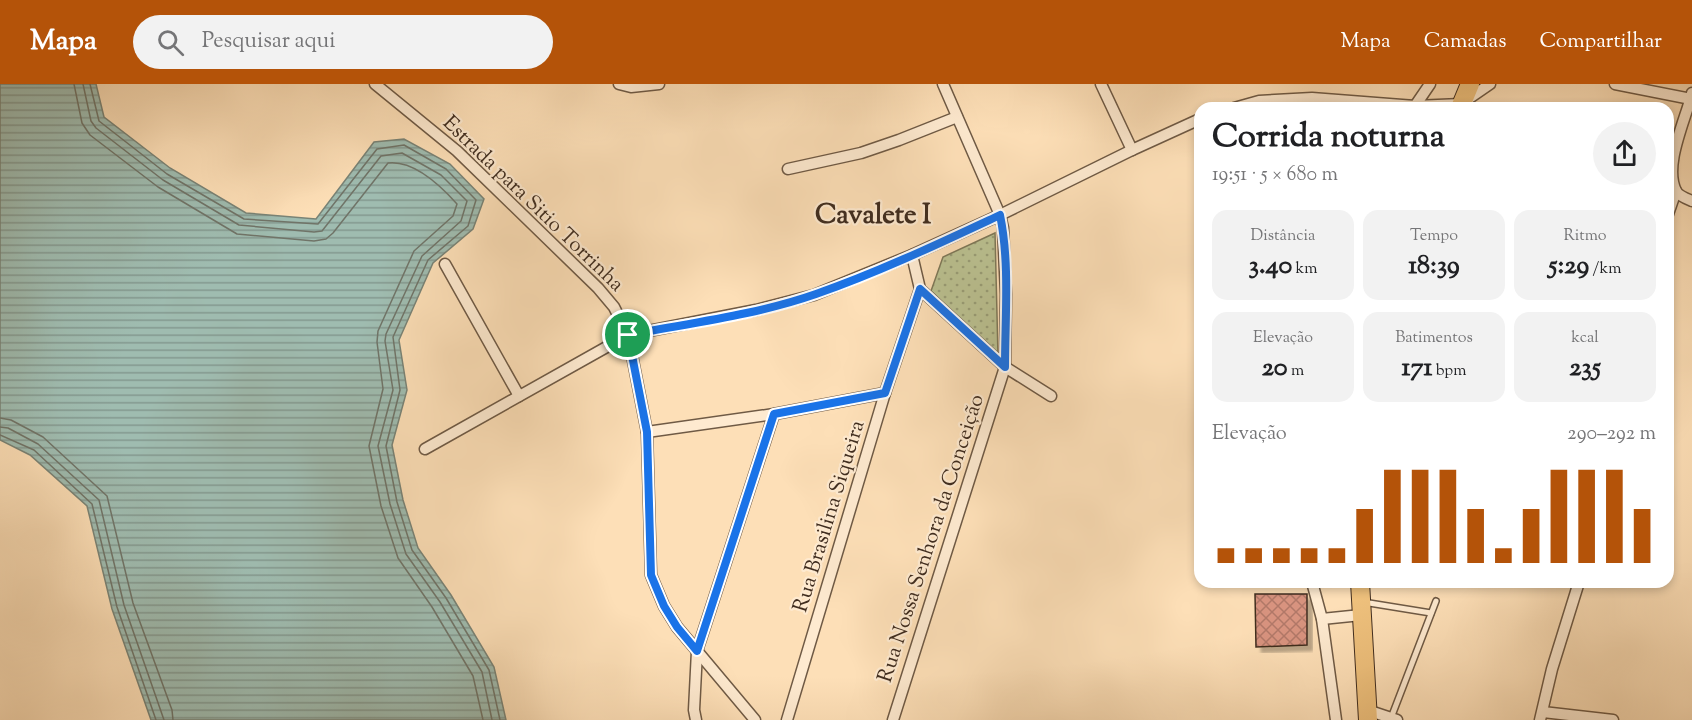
<!DOCTYPE html>
<html lang="pt">
<meta charset="utf-8">
<style>
body{margin:0;font-family:"Sorts Mill Goudy",serif;background:#f2f2f2;color:#202124;height:100vh;display:flex;flex-direction:column;font-size:22px;white-space:nowrap}
*{box-sizing:border-box;margin:0}
p{font-size:20px;color:#757577}
.icon{flex:none;width:33px;height:33px;fill:none;stroke:currentColor;stroke-width:2;stroke-linecap:round;stroke-linejoin:round}
.map{position:relative;flex:1;overflow:hidden}
.sheet{position:absolute;left:1194px;top:18px;width:480px;height:486px;display:flex;flex-direction:column;background:#fff;border-radius:18px;box-shadow:0 3px 9px #0003}
.sheet>*{flex:none}
.pin{position:absolute;display:grid;place-items:center;width:51px;height:51px;color:#fff;margin:-26px;border:3px solid #fff;border-radius:50%;box-shadow:0 2px 6px #0007}
.round{display:grid;place-items:center;flex:none;width:63px;height:63px;border-radius:32px;background:#f2f2f2}
.headline{display:flex;align-items:center;justify-content:space-between;height:102px;padding:0 18px}
h1{font-size:33px;font-weight:700;line-height:45px}
.metrics{display:grid;grid-template-columns:repeat(3,1fr);gap:9px;height:102px;padding:6px 18px}
.metrics div{display:grid;align-content:center;border-radius:15px;background:#f2f2f2;text-align:center}
.metrics b{font-size:26px;font-weight:700}
.metrics small{font-size:16px;font-weight:400}
.metrics p{font-size:16px}
.chart{height:168px;padding:12px 18px}
.chart p{display:flex;justify-content:space-between}
.chart svg{width:100%;height:108px;margin-top:6px;stroke:#b45309;stroke-width:6}
header{display:flex;align-items:center;gap:36px;box-sizing:border-box;height:84px;padding:0 30px;background:#b45309;color:#fff}
header strong{font-size:28px}
nav{display:flex;gap:33px;margin-inline-start:auto;font-size:21px}
.search{width:420px;height:54px;background:#f2f2f2;display:flex;align-items:center;gap:15px;box-sizing:border-box;padding:0 21px;border-radius:33px;color:#757577;font-size:22px}
.map>svg:first-child{display:block}
</style>
<header>
<strong>Mapa</strong>
<div class="search"><svg class="icon" aria-label="search" viewBox="0 0 24 24"><circle cx="10" cy="10" r="6"/><path d="M15 15l6 6"/></svg>Pesquisar aqui</div>
<nav><a>Mapa</a><a>Camadas</a><a>Compartilhar</a></nav>
</header>
<div class="map">
<svg width="1692" height="636" viewBox="0 0 1692 636">
<defs>
<pattern id="park-dots" width="8" height="8" patternUnits="userSpaceOnUse" patternTransform="scale(1.5)"><rect width="8" height="8" fill="#bbc292"/><path d="M2 2h.1M6 6h.1" fill="none" stroke="#999e77" stroke-width="1.8" stroke-linecap="round"/></pattern>
<pattern id="water-rules" width="6" height="5" patternUnits="userSpaceOnUse" patternTransform="scale(1.5)"><rect width="6" height="5" fill="#9fbcb0"/><path d="M0 2.5h6" fill="none" stroke="#83998f"/></pattern>
<pattern id="building-cross-hatch" width="8" height="8" patternUnits="userSpaceOnUse" patternTransform="scale(1.5)"><rect width="8" height="8" fill="#d8937f"/><path d="M0 0l8 8M0 8l8-8" fill="none" stroke="#b17867"/></pattern>
<filter id="shadow"><feDropShadow dx="5.5" dy="5.5" stdDeviation="1.5" flood-color="#0004"/></filter>
</defs>
<rect width="100%" height="100%" fill="#fddfb7"/>
<filter id="stains"><feTurbulence type="fractalNoise" baseFrequency=".00333" numOctaves="4"/><feColorMatrix values="0 0 0 0 .2 0 0 0 0 .09 0 0 0 0 .02 0 0 0 .5 -.17"/></filter>
<radialGradient id="worn" r=".72"><stop offset=".6" stop-color="#630" stop-opacity="0"/><stop offset="1" stop-color="#630" stop-opacity=".3"/></radialGradient>
<polygon fill="url(#park-dots)" stroke="#7e7858" stroke-width="1.5" points="995,149 998,272 931,207 943,173"/>
<polygon fill="url(#water-rules)" stroke="#798376" stroke-width="1.5" points="0,0 96,0 104,33 170,84 246,129 316,135 374,58 404,55 450,80 484,115 473,145 433,179 399,256 407,306 392,361 403,416 418,464 451,511 494,583 506,636 151,636 112,525 87,422 30,371 0,356"/>
<g fill="none" stroke-linecap="round" stroke-linejoin="round">
<g stroke="#707468" stroke-width="1.5">
<path d="M74 0 82 39 90 51 158 103 237 150 314 157 326 155 333 149 388 79C414 76 440 101 457 120L453 132 414 167 378 247 377 258 383 305 369 362 381 422 398 474 432 523 473 592 483 636"/>
<polyline points="83,0 91,37 96,44 163,96 239,141 314,148 322,147 381,72 402,69 441,91 467,117 461,137 422,172 386,250 385,257 393,306 378,362 390,420 406,470 440,518 482,588 492,636"/>
<polyline points="90,0 99,37 167,90 244,135 318,140 377,65 404,61 446,85 476,116 468,142 428,176 393,253 400,306 386,362 397,418 412,466 446,514 489,586 500,636"/>
<polyline points="0,334 11,336 43,353 107,412 133,519 172,626 173,636"/>
<polyline points="0,343 8,344 38,360 99,416 124,521 164,636"/>
<polyline points="0,351 34,366 92,420 117,523 156,636"/>
</g>
</g>
<polygon fill="url(#building-cross-hatch)" stroke="#402d1f" stroke-width="1.5" filter="url(#shadow)" points="1255,510 1307,510 1307,561 1256,563"/>
<g fill="none" stroke-linecap="round" stroke-linejoin="round">
<g stroke="#6f5a45" stroke-width="8">
<g id="service">
<polyline points="1363,518 1431,529"/>
<polyline points="1391,634 1436,517"/>
</g>
</g>
<g stroke="#6f5a45" stroke-width="13">
<g id="minor">
<polyline points="375,0 457,67 598,204 614,223 628,251 647,348 651,491 664,522 677,543 755,636"/>
<polyline points="619,0 631,3 659,0"/>
<polyline points="1101,0 1132,66"/>
<polyline points="1615,0 1691,15"/>
<path d="M1692 9C1686 35 1663 81 1676 107 1679 112 1687 115 1692 117"/>
<polyline points="1415,22 1430,0"/>
<polyline points="1234,24 1259,17 1312,14 1415,22 1461,20 1490,0"/>
<polyline points="788,85 861,69 899,56 957,33"/>
<polyline points="1668,130 1676,107"/>
<polyline points="445,180 519,312"/>
<polyline points="920,205 1005,283 1051,312"/>
<polyline points="647,348 774,330 885,309"/>
<polyline points="425,365 628,251 756,226 814,211 912,171 1000,131 1132,66 1200,35"/>
<polyline points="1312,498 1322,535 1336,636"/>
<polyline points="1322,535 1361,531"/>
<polyline points="1367,626 1397,636"/>
<polyline points="1543,628 1613,636"/>
<polyline points="696,636 694,626 697,567 774,330"/>
<polyline points="787,636 885,309 920,205 912,171"/>
<polyline points="893,636 1005,283 1006,210 1003,144 1000,131 943,0"/>
<polyline points="1540,636 1552,585 1579,498"/>
</g>
</g>
<g stroke="#402d1f" stroke-width="20">
<g id="trunk">
<polyline points="1460,24 1470,0"/>
<polyline points="1360,498 1368,636"/>
</g>
</g>
<use href="#service" stroke="#feead0" stroke-width="5"/>
<use href="#minor" stroke="#feead0" stroke-width="10"/>
<use href="#trunk" stroke="#eec07c" stroke-width="18"/>
</g>
<g fill="none" stroke-linecap="round" stroke-linejoin="round">
<g stroke="#fff" stroke-width="12">
<path id="route" d="M1000 131C1010 179 1005 234 1005 283L920 205 885 309 774 330 697 567 677 543 664 522 651 491 647 348 628 251C690 239 756 231 816 210 879 188 940 159 1000 131Z"/>
</g>
<use href="#route" stroke="#1a73e8" stroke-width="8"/>
</g>
<g text-anchor="middle" stroke-width="4.5" stroke-linejoin="round" paint-order="stroke">
<g font-size="21" fill="#402d1f" stroke="#feead0">
<text transform="translate(534 119) rotate(44)" y="7">Estrada para Sitio Torrinha</text>
<text transform="translate(828 432) rotate(-73)" y="7">Rua Brasilina Siqueira</text>
<text transform="translate(930 454) rotate(-72)" y="7">Rua Nossa Senhora da Conceição</text>
</g>
<g font-size="27" font-weight="bold" fill="#402d1f" stroke="#feead0">
<text x="873" y="139">Cavalete I</text>
</g>
</g>
<rect width="100%" height="100%" filter="url(#stains)"/>
<rect width="100%" height="100%" fill="url(#worn)"/>
</svg>
<div class="pin" style="left:628px;top:251px;background:#1e9e55"><svg class="icon" aria-label="arrive" viewBox="0 0 24 24"><path d="M6 21V4h12l-3 4 3 4H6"/></svg></div>
<section class="sheet">
<div class="headline"><div><h1>Corrida noturna</h1><p>19:51 · 5 × 680 m</p></div><a class="round"><svg class="icon" aria-label="share" viewBox="0 0 24 24"><path d="M12 15V3M7 8l5-5 5 5M5 13v7h14v-7"/></svg></a></div>
<div class="metrics">
<div><p>Distância</p><b>3.40<small> km</small></b></div>
<div><p>Tempo</p><b>18:39</b></div>
<div><p>Ritmo</p><b>5:29<small> /km</small></b></div>
</div>
<div class="metrics">
<div><p>Elevação</p><b>20<small> m</small></b></div>
<div><p>Batimentos</p><b>171<small> bpm</small></b></div>
<div><p>kcal</p><b>235</b></div>
</div>
<div class="chart"><p><span>Elevação</span>290–292 m</p>
<svg viewBox="0 0 160 44" preserveAspectRatio="none"><path d="M5 44V38M15 44V38M25 44V38M35 44V38M45 44V38M55 44V22M65 44V6M75 44V6M85 44V6M95 44V22M105 44V38M115 44V22M125 44V6M135 44V6M145 44V6M155 44V22"/></svg>
</div>
</section>
</div>
